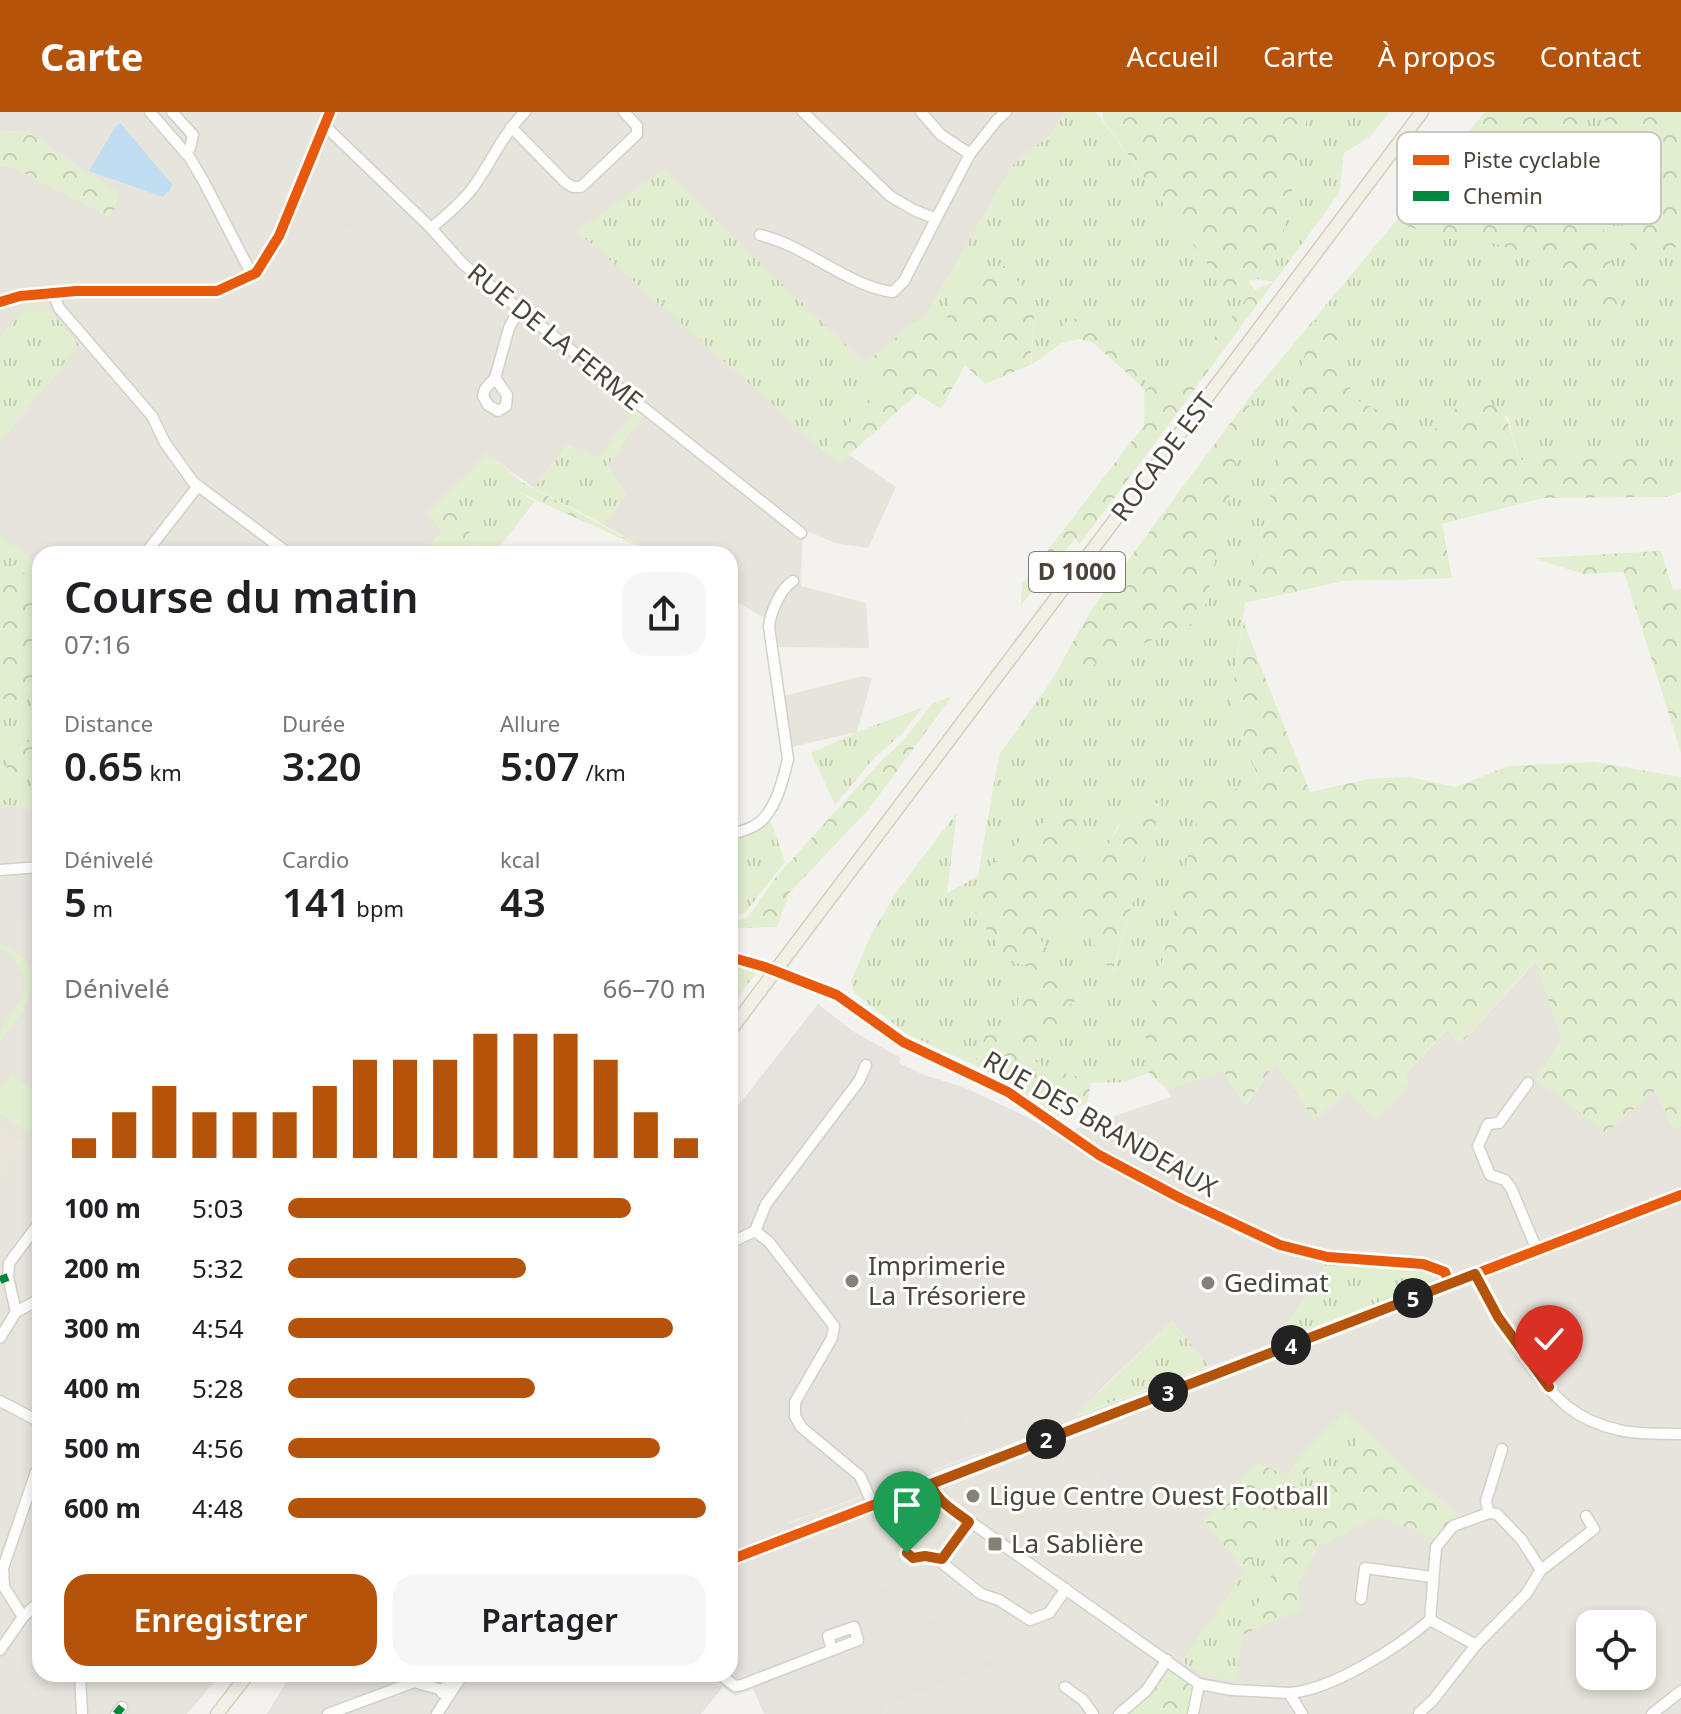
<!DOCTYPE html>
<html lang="fr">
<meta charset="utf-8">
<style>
body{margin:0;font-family:"Noto Sans",sans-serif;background:#f6f6f6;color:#202124;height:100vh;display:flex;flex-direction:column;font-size:30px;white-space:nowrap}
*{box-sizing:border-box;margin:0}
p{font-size:26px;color:#757577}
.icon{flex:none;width:44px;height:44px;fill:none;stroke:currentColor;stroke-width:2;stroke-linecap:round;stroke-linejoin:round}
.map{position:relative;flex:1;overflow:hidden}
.panel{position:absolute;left:32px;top:434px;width:706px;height:1136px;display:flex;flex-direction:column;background:#fff;border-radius:24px;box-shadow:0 4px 12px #0003}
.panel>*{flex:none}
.fabs{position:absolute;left:1576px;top:1498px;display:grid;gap:16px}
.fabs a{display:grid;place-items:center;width:80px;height:80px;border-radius:16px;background:#fff;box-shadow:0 4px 12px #0003;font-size:40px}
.pin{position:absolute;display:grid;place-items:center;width:68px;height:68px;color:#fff;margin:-82px -34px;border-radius:50% 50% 50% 0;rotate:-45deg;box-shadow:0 0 8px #0007}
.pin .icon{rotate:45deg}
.km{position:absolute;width:40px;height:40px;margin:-20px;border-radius:50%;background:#222;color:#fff;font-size:22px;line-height:40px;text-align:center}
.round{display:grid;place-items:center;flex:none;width:84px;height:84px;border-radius:24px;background:#f6f6f6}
.headline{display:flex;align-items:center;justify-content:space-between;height:136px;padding:0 32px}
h1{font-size:44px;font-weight:600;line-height:60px}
.metrics{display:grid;grid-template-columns:repeat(3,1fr);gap:12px;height:136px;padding:8px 32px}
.metrics div{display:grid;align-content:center}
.metrics b{font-size:40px;font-weight:600}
.metrics small{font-size:22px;font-weight:400}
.metrics p{font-size:22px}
.chart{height:224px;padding:16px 32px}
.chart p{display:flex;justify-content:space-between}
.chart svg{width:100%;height:144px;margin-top:8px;stroke:#b45309;stroke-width:6}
.cta{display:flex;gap:16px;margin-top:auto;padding:16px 32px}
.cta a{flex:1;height:92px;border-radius:24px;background:#b45309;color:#fff;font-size:32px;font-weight:600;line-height:92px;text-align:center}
.cta a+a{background:#f6f6f6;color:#202124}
ul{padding:0 32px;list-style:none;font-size:26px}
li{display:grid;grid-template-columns:128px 96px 1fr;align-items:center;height:60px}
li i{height:20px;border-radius:10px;background:#b45309}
header{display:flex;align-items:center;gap:48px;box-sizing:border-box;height:112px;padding:0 40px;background:#b45309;color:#fff}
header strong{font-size:38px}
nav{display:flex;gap:44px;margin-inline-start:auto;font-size:28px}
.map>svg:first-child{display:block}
</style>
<header>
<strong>Carte</strong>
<nav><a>Accueil</a><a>Carte</a><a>À propos</a><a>Contact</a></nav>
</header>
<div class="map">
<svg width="1681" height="1602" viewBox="0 0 1681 1602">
<defs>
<pattern id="grass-tufts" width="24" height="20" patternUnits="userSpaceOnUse" patternTransform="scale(2)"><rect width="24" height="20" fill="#e1eecf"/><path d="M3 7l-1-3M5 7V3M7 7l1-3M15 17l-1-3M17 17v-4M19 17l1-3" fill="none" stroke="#c3cdb2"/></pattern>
<pattern id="forest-crowns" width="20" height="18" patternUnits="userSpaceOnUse" patternTransform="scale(2)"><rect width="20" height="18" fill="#e1eecf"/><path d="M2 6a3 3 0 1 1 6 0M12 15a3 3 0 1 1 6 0" fill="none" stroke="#c3cdb2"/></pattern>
</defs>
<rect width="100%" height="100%" fill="#f4f2ee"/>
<g fill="#e7e4dc" fill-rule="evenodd">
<polygon points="0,0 1066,0 1050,23 1013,53 928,200 865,251 833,223 725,248 839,352 848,342 896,375 868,436 835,431 809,420 802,430 801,474 866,491 869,536 769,535 766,507 730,486 730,442 655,442 604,413 626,382 607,354 642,304 598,346 567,333 534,376 487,342 428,401 443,419 421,442 40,442 40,454 0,424 0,330 79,233 27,194 0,226 0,54 14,56 111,105 119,82 27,20 0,19"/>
<polygon points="862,564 872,566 857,620 791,635 783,584"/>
<polygon points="0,692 40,698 40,1562 221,1562 187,1602 0,1602"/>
<path d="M1536 849 1562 927 1535 967 1655 978 1674 1017 1681 1013V1602H1188L1190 1574 1140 1592 1127 1602H882L884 1595 995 1553 787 1412 981 1341 959 1315 1001 1262 1078 1237 1103 1275 1077 1304 1433 1171 1422 1157 1326 1152 1287 1143 1104 1051 1058 1023 1171 985 1167 977 1223 959 1246 993 1275 951 1348 979 1409 971 1404 964 1447 917 1460 932ZM1590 1512H1642V1564H1590Z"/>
</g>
<polygon fill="#e6e2de" points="818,892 854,920 901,946 899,951 924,963 963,975 1021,1002 1237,1122 1287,1143 1326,1152 1274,1231 1209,1254 1172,1209 1103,1275 1078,1238 1035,1289 1001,1263 959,1315 982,1340 788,1411 996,1553 884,1595 882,1602 764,1602 753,1577 735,1584 723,1575 701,1602 267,1602 291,1562 730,1562 730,1004"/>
<polygon fill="#eae5da" points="0,1014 26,1032 0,1070"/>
<g fill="url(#grass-tufts)">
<polygon points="1066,0 1096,0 1225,175 1249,169 1254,178 1176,271 1154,270 1145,279 1139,272 1150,262 1064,211 1062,231 1031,253 1036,190 953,179 945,216 928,200 1013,53 1050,23"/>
<polygon points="1308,0 1389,0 1372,23 1344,41 1339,81 1274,170 1257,167 1282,129"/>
<polygon points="1579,0 1603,0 1633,146 1681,134 1681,380 1667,385 1653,337 1519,348 1508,305 1465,285 1439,316 1421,318 1356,288 1338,251 1337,208 1313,208 1245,491 1231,586 1260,673 1203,685 1146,916 1149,961 1124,970 1091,971 1084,966 1048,958 1018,937 1054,903 1039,825 1048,812 1083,816 1113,860 1161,690 1118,713 1109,732 1083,732 978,764 1036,858 1018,888 1017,913 986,922 974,953 907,922 854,881 851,869 873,819 898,778 957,700 947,781 978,764 999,643 1050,571 1202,507 1252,282 1395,110 1444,127 1473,125 1535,144 1614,220 1625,218"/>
<polygon points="663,58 888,273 823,337 577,119"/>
<polygon points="27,194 46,194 79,233 0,330 0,226"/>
<polygon points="635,297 642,304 607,354 626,382 604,413 534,376 567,333 598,346"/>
<polygon points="487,342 509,359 512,377 535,389 494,442 487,442 442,386"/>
<polygon points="0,424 40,454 40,475 15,453 0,470"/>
<polygon points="40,566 40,598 28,604 36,625 7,646 6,677 40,655 40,698 0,692 0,586 14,590"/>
<polygon points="923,595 902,622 875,645 835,693 811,641 857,620"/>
<polygon points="771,709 785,750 745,801 730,803 730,727 754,719"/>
<polygon points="730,852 756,861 730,897"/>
<polygon points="1326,1152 1422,1157 1434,1165 1433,1171 1274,1231"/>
<polygon points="1172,1209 1209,1254 1075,1304"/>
<polygon points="1344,1300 1365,1320 1321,1379 1326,1404 1300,1424 1274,1459 1242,1523 1236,1569 1203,1563 1181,1549 1245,1460"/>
</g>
<g fill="url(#forest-crowns)">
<polygon points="1103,0 1308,0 1282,129 1257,167 1225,176 1102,7"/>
<polygon points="1485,0 1579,0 1625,218 1614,220 1535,144 1473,125 1444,127 1395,110"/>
<polygon points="1603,0 1681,0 1681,134 1633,146"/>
<polygon points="0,19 27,20 119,82 112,105 14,56 0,54"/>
<polygon points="1005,154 1036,190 1030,253 985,272 965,253 941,297 917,282 839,352 823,337 887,273 865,251 928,200 945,215 953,179 975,156"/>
<polygon points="1274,170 1080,432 1075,427 1021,493 1022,472 1144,313 1145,279 1154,270 1176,271 1254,178"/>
<polygon points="1086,203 1100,208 1150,263 1139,272 1092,230 1079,227 1062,231 1064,211"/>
<path d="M1313 208H1337L1338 251 1356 288 1421 318 1439 316 1465 285C1512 293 1507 310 1519 348L1653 337 1667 385 1542 386 1442 412 1452 466 1343 469 1245 491Z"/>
<polygon points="1252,282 1202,507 1050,571 1091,498"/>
<polygon points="509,359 520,369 655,442 512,377"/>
<polygon points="442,386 487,442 421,442 443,420 427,401"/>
<polygon points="1661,439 1673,478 1681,477 1681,641 1624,460 1583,462 1534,446"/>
<polygon points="15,453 40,475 40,565 14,590 0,586 0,470"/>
<polygon points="1243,509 1310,680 1368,667 1409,665 1456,675 1508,654 1595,650 1681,665 1681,1013 1674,1017 1655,978 1606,1021 1535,967 1562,927 1535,849 1460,932 1446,917 1404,964 1409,972 1375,1008 1348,979 1315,1008 1275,951 1245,993 1223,959 1167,977 1149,961 1145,917 1203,684 1260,672 1231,586"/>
<polygon points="952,584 869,697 789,781 777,815 730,816 730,809 746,806 751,801 776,765 883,647 902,630 932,592"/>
<polygon points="40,598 40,655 5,678 7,646 36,625 28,604"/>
<path d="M1162 690 1112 861 1083 816 1048 812 1039 825 1080 886 1054 903 1064 918 1060 927 1019 938 1048 958 1084 966 1091 971 1087 991 1059 1004 1003 967 974 953 986 922 1017 913 1018 888 1035 858 1007 847 975 800 978 764 1060 696 1077 701 1083 732H1109C1125 703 1130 699 1162 690Z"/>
<polygon points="1344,1300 1245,1460 1204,1408 1258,1351 1287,1364 1300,1344"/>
<polygon points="1365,1320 1462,1407 1440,1416 1435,1427 1378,1404 1319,1435 1298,1471 1301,1497 1242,1523 1274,1459 1300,1424 1326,1404 1321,1379"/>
<polygon points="1171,1559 1191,1574 1188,1602 1127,1602"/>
</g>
<g fill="#e1eecf">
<path d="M0 829C9 836 24 844 28 854 40 880 17 911 0 928 0 916 3 915 9 906 31 875 30 859 0 837Z"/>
<polygon points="11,962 40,984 40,1007 28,1022 0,1001 0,976"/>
</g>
<g fill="#e6e3df">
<polygon points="324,65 341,85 346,84 391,130 384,134 395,143 360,178 340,175 342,167 337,165 339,156 347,157 370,131 354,115 352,119 308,98"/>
<polygon points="37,768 40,770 40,807 0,807 0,770"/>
<polygon points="1112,1352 1131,1372 1116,1385 1098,1365"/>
</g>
<polygon fill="#c0ddf1" points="120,11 172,72 170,78 163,85 89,59 116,14"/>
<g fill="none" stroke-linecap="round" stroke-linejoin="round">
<g stroke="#d2d0cb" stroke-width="13">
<g id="minor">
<polyline points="150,0 190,46 204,70 252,163"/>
<polyline points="172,0 193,23 190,36 185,41"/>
<polyline points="803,0 890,84 914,98 936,107 970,42 941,23 921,0"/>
<polyline points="324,13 431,116 463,152 801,421"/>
<polyline points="511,15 566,71 573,75 581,75 637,22 637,14 624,0"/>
<polyline points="970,42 997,8 1006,0"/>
<path d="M431 116C446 104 460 92 472 77 491 51 502 23 525 0"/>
<path d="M760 123C807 134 849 175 893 180L904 169 936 107"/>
<polyline points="53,181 59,196 152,304 165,331 193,370 289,442"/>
<polyline points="0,190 20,184 76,179 217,179 256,161 279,124 330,0"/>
<polyline points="495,266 507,283 506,294 498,299 488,293 483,284 485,277 495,266 509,216 519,197"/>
<polyline points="145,442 198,374"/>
<path d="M730 723C738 720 747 718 754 714 775 703 783 668 788 647L769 515C770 501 781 476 793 469"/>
<polyline points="0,758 40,755"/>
<polyline points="730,845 765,855"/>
<polyline points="783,862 837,883 903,930 1008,980 1082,1032 1136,1063 1280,1133 1328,1145 1423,1152 1445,1160 1449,1172"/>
<polyline points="1528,971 1499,1011 1488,1012 1478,1034 1490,1063 1505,1068 1511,1076 1537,1138"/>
<polyline points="755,1119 769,1130 834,1214 832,1226 795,1290 795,1304 801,1315 860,1364 873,1393"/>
<polyline points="730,1131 755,1119 766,1092 859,969 866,953"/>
<path d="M1475 1162C1495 1201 1534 1268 1568 1295 1582 1306 1601 1314 1619 1318 1638 1323 1661 1321 1681 1322"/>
<polyline points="16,1200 8,1165 9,1151 40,1110"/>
<polyline points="0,1226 16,1200 40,1187"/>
<polyline points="0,1289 40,1310"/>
<polyline points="931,1372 933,1380 944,1391 1199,1572 1232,1578 1289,1581 1302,1602"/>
<polyline points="1489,1401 1486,1389 1502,1337"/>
<polyline points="969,1410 941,1450 981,1482 999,1488 1030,1508 1049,1501 1066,1477"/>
<polyline points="903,1419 910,1446 925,1444 942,1447"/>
<polyline points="730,1448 1681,1083"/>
<polyline points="1361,1487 1365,1456 1432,1465"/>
<polyline points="23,1505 4,1475 3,1456 36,1360 40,1354"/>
<polyline points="1430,1508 1436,1435 1453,1414 1489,1401 1497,1402 1521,1427 1541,1458"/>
<polyline points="0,1538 23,1505 40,1489"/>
<polyline points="80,1562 82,1602"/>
<polyline points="719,1562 735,1574 742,1573 858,1528 854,1515 828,1524 832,1538"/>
<polyline points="1065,1575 1083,1588 1093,1602"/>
<polyline points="442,1581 453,1562"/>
<path d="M1289 1581C1332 1578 1397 1536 1430 1508L1476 1533"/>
<polyline points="1419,1601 1433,1588 1476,1533 1526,1482 1541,1458 1594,1417 1586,1404"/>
<polyline points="116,1602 122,1595"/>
<polyline points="328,1602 414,1570 450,1580"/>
<polyline points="437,1602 463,1562"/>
<polyline points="1119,1602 1146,1579 1167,1548"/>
<polyline points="1193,1602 1199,1572"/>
<polyline points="1652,1602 1681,1579"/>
</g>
</g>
<g stroke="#d6cebb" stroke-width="15">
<g id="major">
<polyline points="730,919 1422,0"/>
<polyline points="217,1602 248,1562"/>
</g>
</g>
<use href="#minor" stroke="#fdfdfc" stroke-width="10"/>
<use href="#major" stroke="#f2efe6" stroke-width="12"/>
<g stroke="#00873e" stroke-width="8" stroke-dasharray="16 8" stroke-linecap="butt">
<polyline points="0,1168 8,1165"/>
<polyline points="116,1602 122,1595"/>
</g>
<g stroke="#fff" stroke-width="15">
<g id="cycleway">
<polyline points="0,190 20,184 76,179 217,179 256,161 279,124 330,0"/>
<polyline points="730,845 765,855 837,883 903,930 1008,980 1099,1043 1180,1086 1280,1133 1328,1145 1423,1152 1445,1160 1449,1172"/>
<polyline points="730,1448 1681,1083"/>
</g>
</g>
<use href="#cycleway" stroke="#e8590c" stroke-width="10"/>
</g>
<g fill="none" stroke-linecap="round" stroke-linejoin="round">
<g stroke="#fff" stroke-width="16">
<path id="route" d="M907 1441 913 1446 925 1444 942 1447 969 1410C955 1399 936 1389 931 1372L1475 1162 1498 1205 1549 1275"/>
</g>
<use href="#route" stroke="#b45309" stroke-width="10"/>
</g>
<g fill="#868178" stroke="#fff" stroke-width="3">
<circle cx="852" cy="1169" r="8"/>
<circle cx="1208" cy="1171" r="8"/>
<circle cx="973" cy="1384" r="8"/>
<rect x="987" y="1424" width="16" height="16" rx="4"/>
</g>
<g text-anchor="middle" stroke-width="6" stroke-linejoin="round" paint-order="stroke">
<rect fill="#fff" stroke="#817c74" stroke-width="2" x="1029" y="440" width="96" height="40" rx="6"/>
<g font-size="24" font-weight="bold" fill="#4b4439">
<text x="1077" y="468">D 1000</text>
</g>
<g font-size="26" fill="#4b4439" stroke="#fff">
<text transform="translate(555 225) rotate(39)" y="9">RUE DE LA FERME</text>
<text transform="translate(1163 345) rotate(-53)" y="9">ROCADE EST</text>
<text transform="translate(1100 1012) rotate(30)" y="9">RUE DES BRANDEAUX</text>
</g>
<g font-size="26" fill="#4b4439" stroke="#fff" text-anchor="start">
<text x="868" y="1163">Imprimerie<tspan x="868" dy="30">La Trésoriere</tspan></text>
<text x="1224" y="1180">Gedimat</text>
<text x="989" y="1393">Ligue Centre Ouest Football</text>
<text x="1011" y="1441">La Sablière</text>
</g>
</g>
<rect x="1397" y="20" width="264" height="92" rx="12" fill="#fff" stroke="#c9c7c4" stroke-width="2"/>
<rect x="1413" y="43" width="36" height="10" fill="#e8590c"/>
<rect x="1413" y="79" width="36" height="10" fill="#00873e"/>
<g font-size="22" fill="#4b4439">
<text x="1463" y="56">Piste cyclable</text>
<text x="1463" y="92">Chemin</text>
</g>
</svg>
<div class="fabs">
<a><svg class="icon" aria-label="locate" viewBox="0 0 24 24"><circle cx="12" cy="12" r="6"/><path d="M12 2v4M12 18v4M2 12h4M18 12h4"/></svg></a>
</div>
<div class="pin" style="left:907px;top:1441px;background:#1e9e55"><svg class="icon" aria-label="arrive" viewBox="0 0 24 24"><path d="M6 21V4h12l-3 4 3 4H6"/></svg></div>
<div class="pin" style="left:1549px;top:1275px;background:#d93025"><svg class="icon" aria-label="check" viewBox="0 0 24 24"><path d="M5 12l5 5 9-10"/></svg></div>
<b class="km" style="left:1046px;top:1327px">2</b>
<b class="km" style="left:1168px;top:1280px">3</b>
<b class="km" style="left:1291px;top:1233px">4</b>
<b class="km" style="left:1413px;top:1186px">5</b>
<section class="panel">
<div class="headline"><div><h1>Course du matin</h1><p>07:16</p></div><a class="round"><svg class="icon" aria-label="share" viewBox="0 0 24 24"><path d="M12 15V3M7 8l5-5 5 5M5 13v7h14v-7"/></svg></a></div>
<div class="metrics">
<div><p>Distance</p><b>0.65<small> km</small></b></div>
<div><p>Durée</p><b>3:20</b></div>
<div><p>Allure</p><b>5:07<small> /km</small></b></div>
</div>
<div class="metrics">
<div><p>Dénivelé</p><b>5<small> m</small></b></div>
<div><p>Cardio</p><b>141<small> bpm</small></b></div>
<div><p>kcal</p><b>43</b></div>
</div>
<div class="chart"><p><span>Dénivelé</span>66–70 m</p>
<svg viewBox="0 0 160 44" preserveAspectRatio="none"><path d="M5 44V38M15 44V30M25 44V22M35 44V30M45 44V30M55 44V30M65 44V22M75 44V14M85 44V14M95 44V14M105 44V6M115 44V6M125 44V6M135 44V14M145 44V30M155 44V38"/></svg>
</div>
<ul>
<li><b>100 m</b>5:03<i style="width:82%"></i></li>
<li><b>200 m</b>5:32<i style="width:57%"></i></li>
<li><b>300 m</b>4:54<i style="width:92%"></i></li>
<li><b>400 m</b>5:28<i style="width:59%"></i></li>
<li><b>500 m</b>4:56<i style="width:89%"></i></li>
<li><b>600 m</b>4:48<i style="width:100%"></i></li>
</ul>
<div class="cta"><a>Enregistrer</a><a>Partager</a></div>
</section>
</div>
